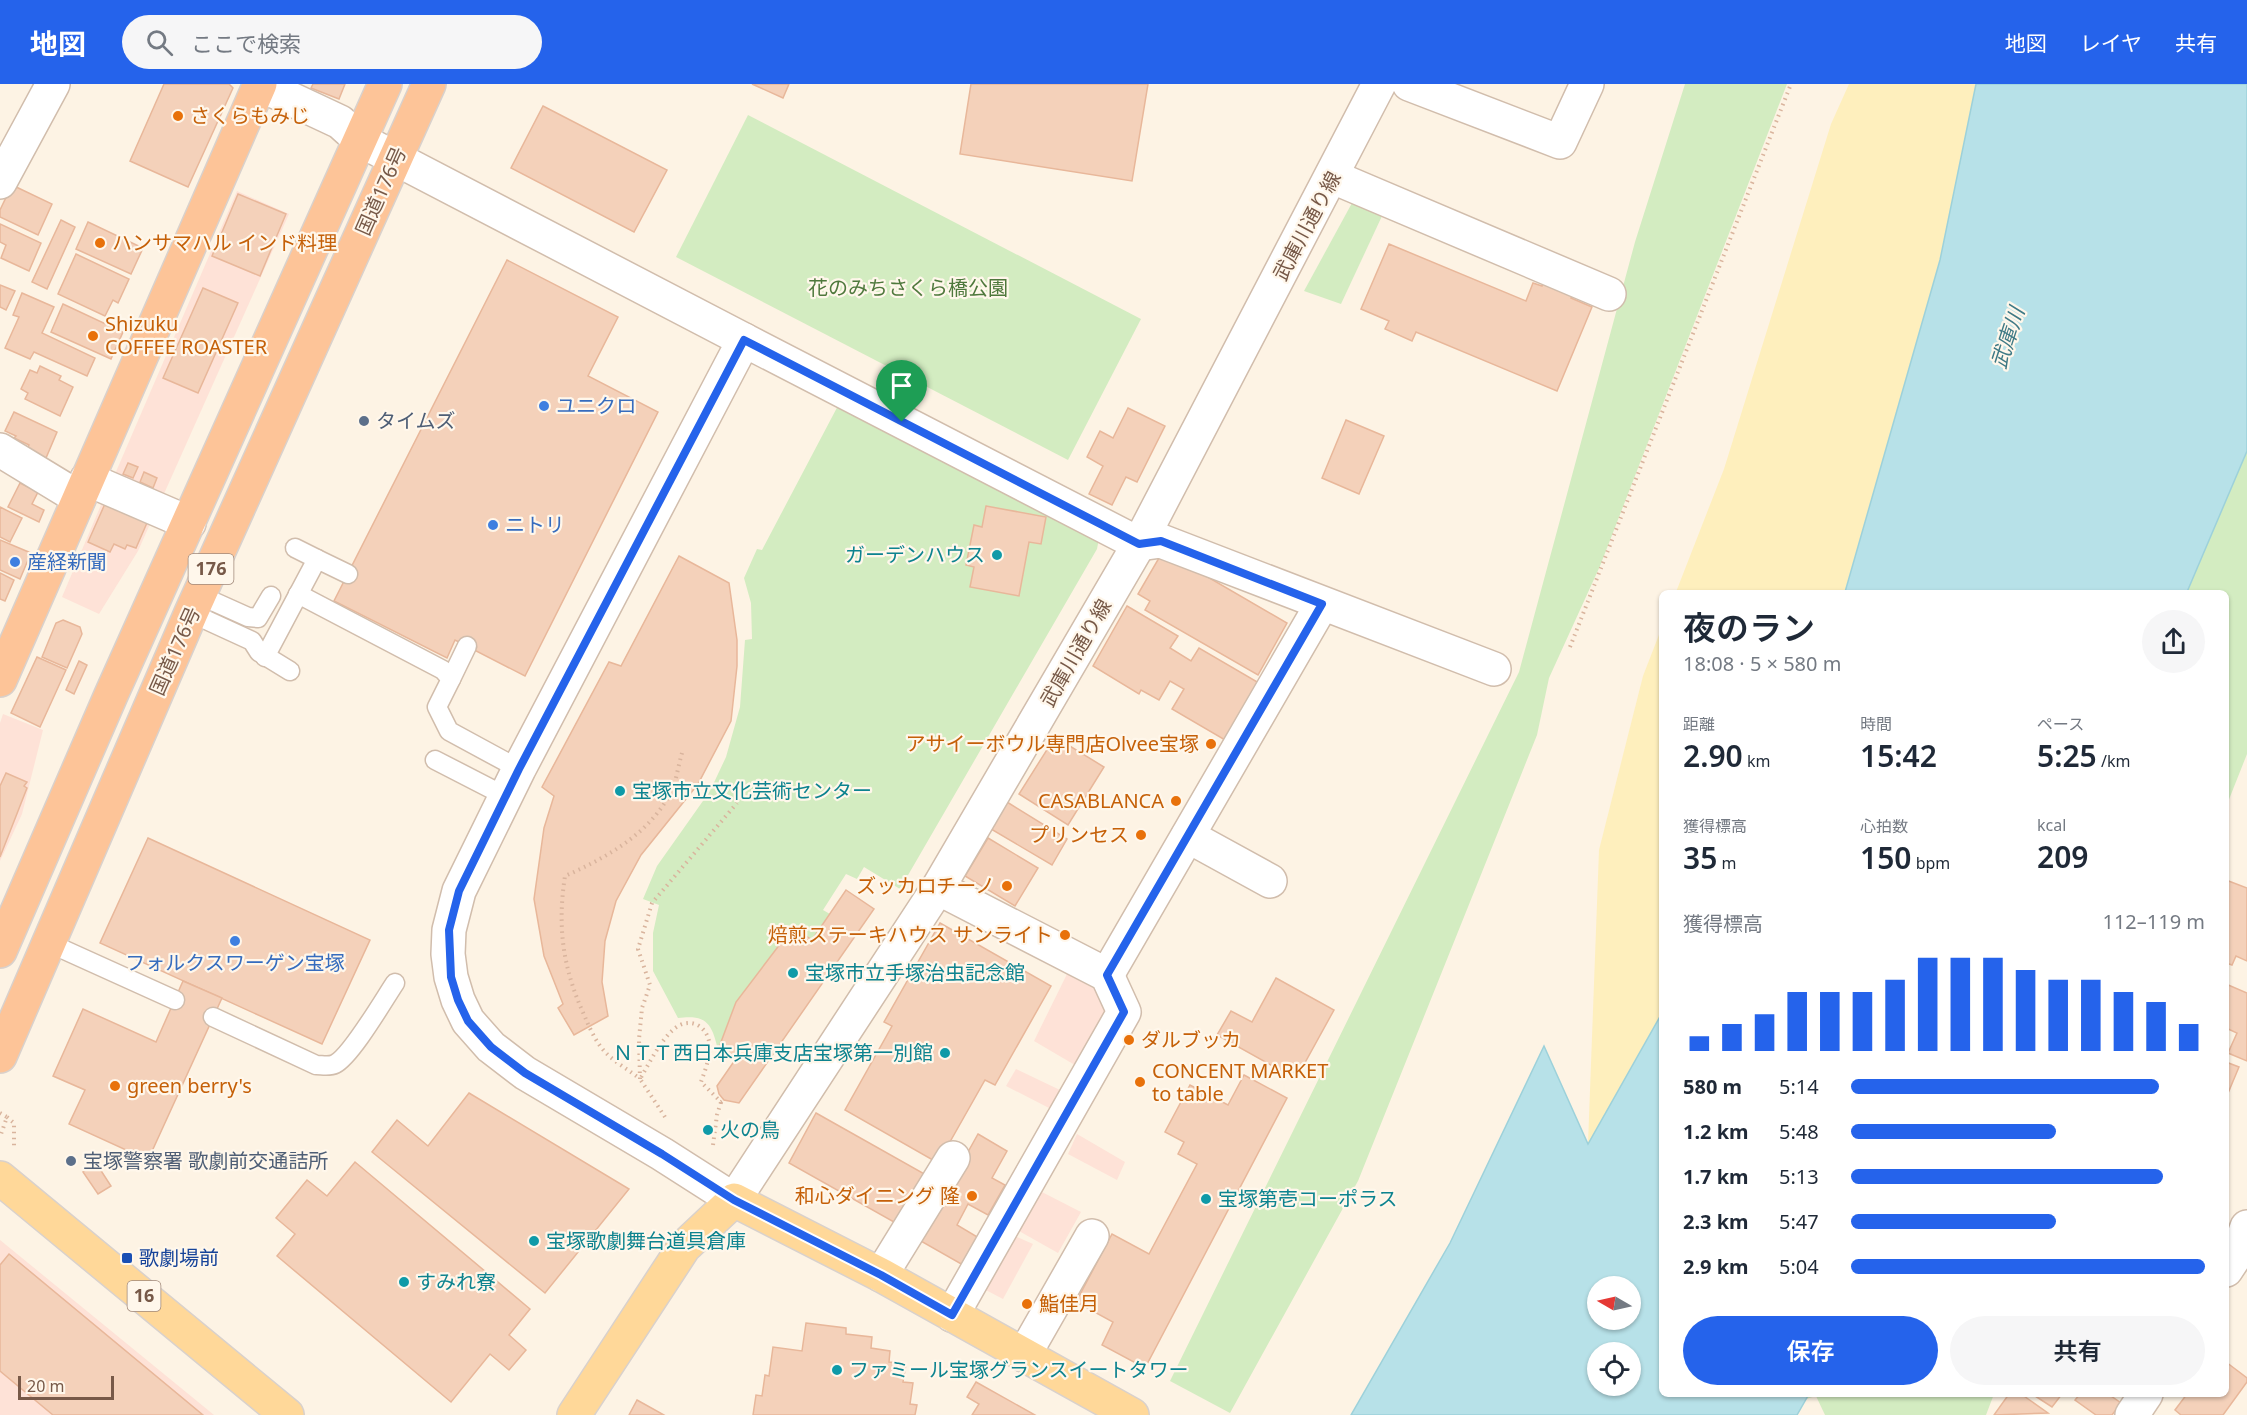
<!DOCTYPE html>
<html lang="ja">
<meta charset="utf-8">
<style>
body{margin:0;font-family:"Noto Sans","Noto Sans JP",sans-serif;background:#f6f6f7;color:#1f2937;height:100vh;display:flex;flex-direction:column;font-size:22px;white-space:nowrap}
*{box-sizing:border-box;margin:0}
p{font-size:20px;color:#747a83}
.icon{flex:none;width:33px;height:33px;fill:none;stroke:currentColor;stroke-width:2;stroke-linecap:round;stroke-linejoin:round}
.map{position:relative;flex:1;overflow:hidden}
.drawer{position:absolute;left:1659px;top:506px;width:570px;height:807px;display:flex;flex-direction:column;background:#fff;border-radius:9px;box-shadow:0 2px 4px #0004}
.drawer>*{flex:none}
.needle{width:39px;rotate:279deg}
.tools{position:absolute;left:1587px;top:1192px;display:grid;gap:12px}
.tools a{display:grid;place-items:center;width:54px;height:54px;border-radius:50%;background:#fff;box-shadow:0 2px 4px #0004;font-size:30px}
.scale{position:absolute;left:18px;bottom:15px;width:96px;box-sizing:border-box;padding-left:6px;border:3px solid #775948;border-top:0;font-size:16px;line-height:21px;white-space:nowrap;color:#775948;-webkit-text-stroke:4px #fff7eb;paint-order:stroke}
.pin{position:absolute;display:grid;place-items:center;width:51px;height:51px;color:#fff;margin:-62px -26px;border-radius:50% 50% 50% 0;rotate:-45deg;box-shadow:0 0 6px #0007}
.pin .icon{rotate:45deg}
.round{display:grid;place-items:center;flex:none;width:63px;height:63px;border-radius:32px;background:#f6f6f7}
.head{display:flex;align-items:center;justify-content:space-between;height:102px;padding:0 24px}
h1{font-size:33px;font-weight:600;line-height:45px}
.figures{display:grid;grid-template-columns:repeat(3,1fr);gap:9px;height:102px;padding:6px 24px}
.figures div{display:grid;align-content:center}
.figures b{font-size:30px;font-weight:600}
.figures small{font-size:16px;font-weight:400}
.figures p{font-size:16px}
.chart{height:168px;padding:12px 24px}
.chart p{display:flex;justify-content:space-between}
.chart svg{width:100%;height:108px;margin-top:6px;stroke:#2563eb;stroke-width:6}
.cta{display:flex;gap:12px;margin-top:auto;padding:12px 24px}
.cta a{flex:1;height:69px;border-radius:36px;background:#2563eb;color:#fff;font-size:24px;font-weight:600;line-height:69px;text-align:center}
.cta a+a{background:#f6f6f7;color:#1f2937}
ul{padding:0 24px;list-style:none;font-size:20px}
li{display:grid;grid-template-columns:96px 72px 1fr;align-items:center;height:45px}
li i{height:15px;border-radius:8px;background:#2563eb}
header{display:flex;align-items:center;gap:36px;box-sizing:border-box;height:84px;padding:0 30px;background:#2563eb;color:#fff}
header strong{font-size:28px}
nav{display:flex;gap:33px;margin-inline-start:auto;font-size:21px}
.search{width:420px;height:54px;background:#f6f6f7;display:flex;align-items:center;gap:15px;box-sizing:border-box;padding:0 21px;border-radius:33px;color:#747a83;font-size:22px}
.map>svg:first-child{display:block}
</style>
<header>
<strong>地図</strong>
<div class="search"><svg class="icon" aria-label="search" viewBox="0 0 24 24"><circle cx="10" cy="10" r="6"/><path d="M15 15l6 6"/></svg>ここで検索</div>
<nav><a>地図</a><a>レイヤ</a><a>共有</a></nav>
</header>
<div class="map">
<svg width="2247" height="1331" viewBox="0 0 2247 1331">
<rect width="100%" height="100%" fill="#fdf3e4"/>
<g fill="#fee2d7">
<polygon points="237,107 289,130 163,412 115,390"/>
<polygon points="106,409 154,431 138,467 99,530 62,513"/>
<polygon points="3,630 43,646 22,730 0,777 0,639"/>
<polygon points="1067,890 1097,906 1108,927 1080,984 1034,957"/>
<polygon points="1016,985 1060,1006 1049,1024 1006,1002"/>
<polygon points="1077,1050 1125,1078 1117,1096 1068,1070"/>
<polygon points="1038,1106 1081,1128 1058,1169 1019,1147"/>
<polygon points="1010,1150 1033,1160 1003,1215 980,1203"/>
<polygon points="0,1156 214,1331 0,1331"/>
</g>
<g fill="#d3ecc1">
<polygon points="1685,0 1787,0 1600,482 1549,594 1537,651 1358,1097 1230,1329 1170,1297 1519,588 1635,158"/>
<polygon points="748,31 1141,235 1068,376 676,173"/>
<polygon points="1352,119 1382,132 1341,220 1304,207"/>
<path d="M841 316 1100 449 1097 465 900 805 864 783 857 795 846 790 823 826 830 830 812 856 793 843 736 918 718 966C712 940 707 930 678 934L653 887V849L659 821 643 815 657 782 710 707 726 673 740 623 745 556 752 555 751 519 744 494 757 465 762 466Z"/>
<polygon points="2247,367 2247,670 2226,723 2226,508 2187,508"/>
<polygon points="1809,1310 1994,1310 1986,1331 1825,1331 1816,1312 1806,1315"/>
</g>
<g fill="#feefbd">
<polygon points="1849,0 1976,0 1940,176 1845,508 1676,508 1724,385 1831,40"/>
<polygon points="1662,543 1662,929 1588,1060 1599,766 1643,592"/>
</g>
<g fill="#b7e1e8" stroke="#9dd1da" stroke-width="1.5" fill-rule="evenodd">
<polygon points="1976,0 2247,0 2247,367 2187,508 1845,508 1940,176"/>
<path d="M1662 929V1310H1809L1797 1331H1351L1450 1159 1544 962 1588 1060ZM1598 1203H1630V1236H1598ZM1598 1269H1630V1302H1598Z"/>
</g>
<g fill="#f4d1ba" stroke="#e8b79a" stroke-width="1.5">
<polygon points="164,0 229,0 233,4 188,103 130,77"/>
<polygon points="313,0 345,0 339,15 311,4"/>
<polygon points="752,0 789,0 783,14"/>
<polygon points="971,0 1148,0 1132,97 960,70"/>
<polygon points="543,22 667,86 634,148 511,84"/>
<polygon points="12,101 52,120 38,151 0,133 0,126"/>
<polygon points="238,110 286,130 260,192 212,172"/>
<polygon points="61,136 75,143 47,205 32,198"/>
<polygon points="88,138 143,164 131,190 76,165"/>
<polygon points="0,140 41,159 29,187 1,174 6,161 0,158"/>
<polygon points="1389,160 1526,217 1533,199 1542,202 1544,197 1573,209 1571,214 1592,223 1557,307 1416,248 1412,257 1385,245 1389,237 1361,225"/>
<polygon points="76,170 129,195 118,219 113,216 105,232 58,210"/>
<polygon points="507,176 618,233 588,292 658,328 525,592 455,556 447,574 334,517"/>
<polygon points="0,201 15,207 6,226 0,223"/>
<polygon points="203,204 238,219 198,309 163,294"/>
<polygon points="22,209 54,223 42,249 95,274 87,292 34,268 30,275 5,264 19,233 13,231"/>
<polygon points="63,220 123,248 111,275 51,248"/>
<polygon points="40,282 61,292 59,296 73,303 60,332 25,315 28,309 21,305 30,286 37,289"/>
<polygon points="1128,324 1165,342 1137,398 1126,393 1112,421 1089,410 1103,382 1087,373 1100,347 1113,354"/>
<polygon points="14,328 57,348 46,374 27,366 29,361 14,354 16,352 5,347"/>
<polygon points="1346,336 1384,352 1359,410 1322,394"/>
<polygon points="128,379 138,383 133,394 123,390"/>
<polygon points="144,388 157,394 153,404 140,398"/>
<polygon points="20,399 38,408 32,420 44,426 39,438 8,423"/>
<polygon points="108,413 150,432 136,464 127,461 125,465 114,460 110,468 88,458"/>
<polygon points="986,422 1046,433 1041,460 1029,458 1019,512 970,503 974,483 966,481 974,441 982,443"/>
<polygon points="0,423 22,434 10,458 0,453"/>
<polygon points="0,456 31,469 20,495 0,486"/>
<polygon points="1163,467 1287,539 1258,591 1145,526 1150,517 1138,510"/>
<polygon points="679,472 729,499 737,556 737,582 731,637 698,700 641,771 616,817 605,857 602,898 608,932 574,951 558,924 563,920 544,872 534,815 544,744 554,712 542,703 609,578 621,582"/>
<polygon points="0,489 14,496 5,517 0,515"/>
<polygon points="1127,522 1178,552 1170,564 1191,577 1199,564 1259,599 1225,656 1172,625 1184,605 1170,597 1159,616 1141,606 1139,610 1093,582"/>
<polygon points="63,536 80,543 82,550 67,584 42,573 56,539"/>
<polygon points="37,573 66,586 40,643 11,629"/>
<polygon points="79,577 87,581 74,610 66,606"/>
<polygon points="1055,653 1104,683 1068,741 1019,710"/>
<polygon points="6,689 27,698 24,702 27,704 0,773 0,702"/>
<polygon points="1007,718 1067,755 1052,781 991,745"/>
<polygon points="148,754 370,856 322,960 100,859"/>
<polygon points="988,754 1038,784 1015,822 965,792"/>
<polygon points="2226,796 2247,804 2247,877 2236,872 2232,881 2226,879"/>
<polygon points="846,806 874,825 739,1019 724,1016 719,1010 717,1002 735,976 718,966 736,918 793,843 812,856"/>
<polygon points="940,839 1051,902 995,1001 985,996 938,1079 845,1026 892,942 884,938"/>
<polygon points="1276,894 1334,926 1296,995 1217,951 1231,927 1252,938"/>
<polygon points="183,897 222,914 148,1076 69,1040 85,1006 53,992 83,925 156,958"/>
<polygon points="2226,900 2247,909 2247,977 2228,969 2237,949 2226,944"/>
<polygon points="2226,978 2239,983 2226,1014"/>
<polygon points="1244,991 1287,1014 1145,1284 1102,1261 1113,1238 1076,1218 1112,1150 1149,1170 1197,1080 1178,1070 1184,1058 1165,1048 1190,1001 1228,1021"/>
<polygon points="469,1009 629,1105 545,1209 372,1068 397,1036 428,1062"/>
<polygon points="816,1029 928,1092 901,1142 789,1079"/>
<polygon points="978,1050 1007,1067 992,1094 1005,1101 988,1131 968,1120 957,1141 979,1154 963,1181 919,1156"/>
<polygon points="355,1078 530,1225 509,1251 526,1266 509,1286 490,1270 451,1318 277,1172 295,1150 276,1134 307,1096 327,1112"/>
<polygon points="96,1079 111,1102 98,1110 83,1088"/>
<polygon points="9,1170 203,1331 53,1331 0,1287 0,1181"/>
<polygon points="806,1239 846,1244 846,1250 872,1253 871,1264 890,1267 889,1278 906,1280 903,1298 913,1299 910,1320 917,1321 915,1331 753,1331 756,1311 762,1312 765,1291 769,1292 773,1263 802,1267"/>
<polygon points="2226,1278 2247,1294 2247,1298 2223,1331 2181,1331 2175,1326 2187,1310 2226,1310"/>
<polygon points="976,1298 1035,1331 972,1331 979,1320 967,1313"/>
<polygon points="2009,1310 2021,1310 2048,1329 1994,1331"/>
<polygon points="2032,1310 2062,1310 2052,1323"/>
<polygon points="2080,1310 2108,1310 2121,1319 2112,1331 2096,1331 2075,1316"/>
<polygon points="637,1316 664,1331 629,1331"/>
</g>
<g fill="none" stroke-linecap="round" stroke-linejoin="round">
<g stroke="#d1bdac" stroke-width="21">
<g id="service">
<polyline points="295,464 317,475"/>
<polyline points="298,510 443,586 451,595 437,623 449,647 519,685"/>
<polyline points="199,511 248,533 258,534 271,512"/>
<polyline points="191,529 252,557 259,568 290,587"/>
<polyline points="265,573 317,475 348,490"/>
<polyline points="451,595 467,562"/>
<polyline points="435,676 505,712"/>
<polyline points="49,859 175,916"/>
<path d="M213 933 316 981C322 981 329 983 335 980 351 972 383 917 395 899"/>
</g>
</g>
<g stroke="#d1bdac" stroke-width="36">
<g id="minor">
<polyline points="259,0 340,38 360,56"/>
<polyline points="1409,0 1560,58 1587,0"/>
<polyline points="1333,93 1609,210"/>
<polyline points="0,98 53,0"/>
<polyline points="744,256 1139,460 1161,457 1494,585"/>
<polyline points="0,366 79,414"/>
<polyline points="87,395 189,439"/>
<polyline points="1188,752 1270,797"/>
<polyline points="938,804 1107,891 1124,928 952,1231"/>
<polyline points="1107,891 1322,520"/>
<polyline points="734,1116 938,804 1139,460 1379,0"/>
<polyline points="2226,1186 2238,1168 2247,1143"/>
<polyline points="881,1191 953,1074"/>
<polyline points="1024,1271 1092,1152"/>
<polyline points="2132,1331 2146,1310"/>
</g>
</g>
<g stroke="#d1bdac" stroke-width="36">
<polyline id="tertiary" points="360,56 744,256 519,685 459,807 449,846 448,870 451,893 458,916 468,937 491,963 525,989 662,1070 734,1116"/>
</g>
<g stroke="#d9d1cc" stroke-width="36">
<g id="primary">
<polyline points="0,1094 287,1331"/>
<polyline points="574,1331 684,1163 734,1116 881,1191 1132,1331"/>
</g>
</g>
<g stroke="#d9d1cc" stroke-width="36">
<g id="trunk">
<polyline points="0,596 260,0"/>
<polyline points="0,867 111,611 385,0"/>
<polyline points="0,972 191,529 429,0"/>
</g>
</g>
<g stroke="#d9b49d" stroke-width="4" stroke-dasharray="1.5 4.5" stroke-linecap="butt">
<polyline points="1570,563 1791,0"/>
<path d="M682 669C679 679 677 691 674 701 655 747 608 773 565 792 557 844 563 885 585 933 590 945 597 960 606 969 616 979 629 986 640 995L639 955 642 924 650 901 638 865 652 819 737 719"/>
<polyline points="0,1029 7,1033 0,1053"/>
<polyline points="7,1033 14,1039 14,1064"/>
<path d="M665 1033 640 995C650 978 660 957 674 945 688 933 705 940 709 957 712 970 705 986 701 998L721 1018 724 1016"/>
<polyline points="713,1061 717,1031 721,1018"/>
</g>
<use href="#service" stroke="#fff" stroke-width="18"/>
<use href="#minor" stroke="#fff" stroke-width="33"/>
<use href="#tertiary" stroke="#fff" stroke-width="33"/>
<use href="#primary" stroke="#ffd899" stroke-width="33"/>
<use href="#trunk" stroke="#fdc498" stroke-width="33"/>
</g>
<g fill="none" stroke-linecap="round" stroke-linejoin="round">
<g stroke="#fff" stroke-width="12">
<polygon id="route" points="744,256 1139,460 1161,457 1322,520 1107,891 1124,928 952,1231 881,1191 734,1116 662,1070 525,989 491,963 468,937 458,916 451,893 449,846 459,807 519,685"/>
</g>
<use href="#route" stroke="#2563eb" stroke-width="8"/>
</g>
<g fill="#e8710a" stroke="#fff7eb" stroke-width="2">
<circle cx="178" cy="32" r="6"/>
<circle cx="100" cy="159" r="6"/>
<circle cx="93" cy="252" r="6"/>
<circle cx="1211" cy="660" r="6"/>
<circle cx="1176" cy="717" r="6"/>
<circle cx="1141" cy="751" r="6"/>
<circle cx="1007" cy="802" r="6"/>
<circle cx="1065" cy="851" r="6"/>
<circle cx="1129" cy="956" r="6"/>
<circle cx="1140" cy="998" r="6"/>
<circle cx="115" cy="1002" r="6"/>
<circle cx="972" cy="1112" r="6"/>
<circle cx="1027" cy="1220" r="6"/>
</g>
<g fill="#3f7fe0" stroke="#fff7eb" stroke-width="2">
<circle cx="544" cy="322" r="6"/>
<circle cx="493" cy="441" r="6"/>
<circle cx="15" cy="478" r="6"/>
<circle cx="235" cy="857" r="6"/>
</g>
<g fill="#5c6f8a" stroke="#fff7eb" stroke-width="2">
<circle cx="364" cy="337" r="6"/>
<circle cx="71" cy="1077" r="6"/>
</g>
<g fill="#0f9aa8" stroke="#fff7eb" stroke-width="2">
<circle cx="997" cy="471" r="6"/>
<circle cx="620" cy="707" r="6"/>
<circle cx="793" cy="889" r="6"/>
<circle cx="945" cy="969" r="6"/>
<circle cx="708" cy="1046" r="6"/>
<circle cx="1206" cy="1115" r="6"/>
<circle cx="534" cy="1157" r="6"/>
<circle cx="404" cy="1198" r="6"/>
<circle cx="837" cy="1286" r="6"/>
</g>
<rect fill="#1a4fb4" stroke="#fff7eb" stroke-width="2" x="121" y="1168" width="12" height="12" rx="3"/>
<g text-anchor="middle" stroke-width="4.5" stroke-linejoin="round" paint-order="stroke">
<g fill="#fff7eb" stroke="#a08879" stroke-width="1.5">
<rect x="188.5" y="470" width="45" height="30" rx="4.5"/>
<rect x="127.5" y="1197" width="33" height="30" rx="4.5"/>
</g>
<g font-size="18" font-weight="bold" fill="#775948">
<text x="211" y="491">176</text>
<text x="144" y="1218">16</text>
</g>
<g font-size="20" fill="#c56008" stroke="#fff7eb" text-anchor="start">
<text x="190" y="39">さくらもみじ</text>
<text x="112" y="166">ハンサマハル インド料理</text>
<text x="105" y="247">Shizuku<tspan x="105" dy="23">COFFEE ROASTER</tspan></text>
<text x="1199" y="667" text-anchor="end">アサイーボウル専門店Olvee宝塚</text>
<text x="1164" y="724" text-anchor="end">CASABLANCA</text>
<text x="1129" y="758" text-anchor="end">プリンセス</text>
<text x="995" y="809" text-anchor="end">ズッカロチーノ</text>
<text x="1053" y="858" text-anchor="end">焙煎ステーキハウス サンライト</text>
<text x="1141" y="963">ダルブッカ</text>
<text x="1152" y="994">CONCENT MARKET<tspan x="1152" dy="23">to table</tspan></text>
<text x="127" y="1009">green berry's</text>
<text x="960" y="1119" text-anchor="end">和心ダイニング 隆</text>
<text x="1039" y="1227">鮨佳月</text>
</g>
<g font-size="20" fill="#775948" stroke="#fff7eb">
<text transform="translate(381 107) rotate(-66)" y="7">国道176号</text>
<text transform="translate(1307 142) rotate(-62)" y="7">武庫川通り線</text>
<text transform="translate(175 567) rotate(-66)" y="7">国道176号</text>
<text transform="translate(1076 569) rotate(-60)" y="7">武庫川通り線</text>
</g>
<g font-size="20" fill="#4e783c" stroke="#fff7eb">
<text x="908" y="211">花のみちさくら橋公園</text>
</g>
<g font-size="20" fill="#366cbe" stroke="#fff7eb" text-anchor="start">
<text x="556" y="329">ユニクロ</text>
<text x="505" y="448">ニトリ</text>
<text x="27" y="485">産経新聞</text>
<text x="235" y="886" text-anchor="middle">フォルクスワーゲン宝塚</text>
</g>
<g font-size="20" fill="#4e5e75" stroke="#fff7eb" text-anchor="start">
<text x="376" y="344">タイムズ</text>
<text x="83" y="1084">宝塚警察署 歌劇前交通詰所</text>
</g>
<g font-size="20" fill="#0d838f" stroke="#fff7eb" text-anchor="start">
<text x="985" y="478" text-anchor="end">ガーデンハウス</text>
<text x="632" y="714">宝塚市立文化芸術センター</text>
<text x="805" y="896">宝塚市立手塚治虫記念館</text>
<text x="933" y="976" text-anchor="end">ＮＴＴ西日本兵庫支店宝塚第一別館</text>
<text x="720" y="1053">火の鳥</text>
<text x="1218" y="1122">宝塚第壱コーポラス</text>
<text x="546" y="1164">宝塚歌劇舞台道具倉庫</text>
<text x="416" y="1205">すみれ寮</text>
<text x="849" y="1293">ファミール宝塚グランスイートタワー</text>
</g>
<g font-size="20" fill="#164399" stroke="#fff7eb" text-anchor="start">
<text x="139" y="1181">歌劇場前</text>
</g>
<g font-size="21" font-style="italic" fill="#3e7985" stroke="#fff7eb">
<text transform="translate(2008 254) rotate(-72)" y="7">武庫川</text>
</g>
</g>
</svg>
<div class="tools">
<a><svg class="needle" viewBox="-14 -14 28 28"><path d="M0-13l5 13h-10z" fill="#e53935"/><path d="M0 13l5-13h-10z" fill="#747a83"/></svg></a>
<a><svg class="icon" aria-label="locate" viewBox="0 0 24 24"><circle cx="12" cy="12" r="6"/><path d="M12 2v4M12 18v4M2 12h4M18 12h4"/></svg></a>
</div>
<div class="scale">20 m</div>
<div class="pin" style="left:902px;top:338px;background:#1e9e55"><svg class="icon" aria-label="arrive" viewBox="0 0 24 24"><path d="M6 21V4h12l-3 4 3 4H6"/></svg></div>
<section class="drawer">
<div class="head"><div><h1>夜のラン</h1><p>18:08 · 5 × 580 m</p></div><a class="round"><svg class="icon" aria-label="share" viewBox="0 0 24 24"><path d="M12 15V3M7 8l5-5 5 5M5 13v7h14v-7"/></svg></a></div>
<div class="figures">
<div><p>距離</p><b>2.90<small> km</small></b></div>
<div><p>時間</p><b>15:42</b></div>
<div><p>ペース</p><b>5:25<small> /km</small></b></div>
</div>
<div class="figures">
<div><p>獲得標高</p><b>35<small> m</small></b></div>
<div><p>心拍数</p><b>150<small> bpm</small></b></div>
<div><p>kcal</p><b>209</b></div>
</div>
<div class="chart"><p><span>獲得標高</span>112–119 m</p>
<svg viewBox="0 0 160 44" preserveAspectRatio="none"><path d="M5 44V38M15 44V33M25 44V29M35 44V20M45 44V20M55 44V20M65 44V15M75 44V6M85 44V6M95 44V6M105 44V11M115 44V15M125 44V15M135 44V20M145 44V24M155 44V33"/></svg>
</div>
<ul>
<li><b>580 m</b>5:14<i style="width:87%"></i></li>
<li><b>1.2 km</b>5:48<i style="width:58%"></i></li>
<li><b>1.7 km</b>5:13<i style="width:88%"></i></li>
<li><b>2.3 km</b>5:47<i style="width:58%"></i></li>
<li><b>2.9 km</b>5:04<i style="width:100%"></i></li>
</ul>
<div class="cta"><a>保存</a><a>共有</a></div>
</section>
</div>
